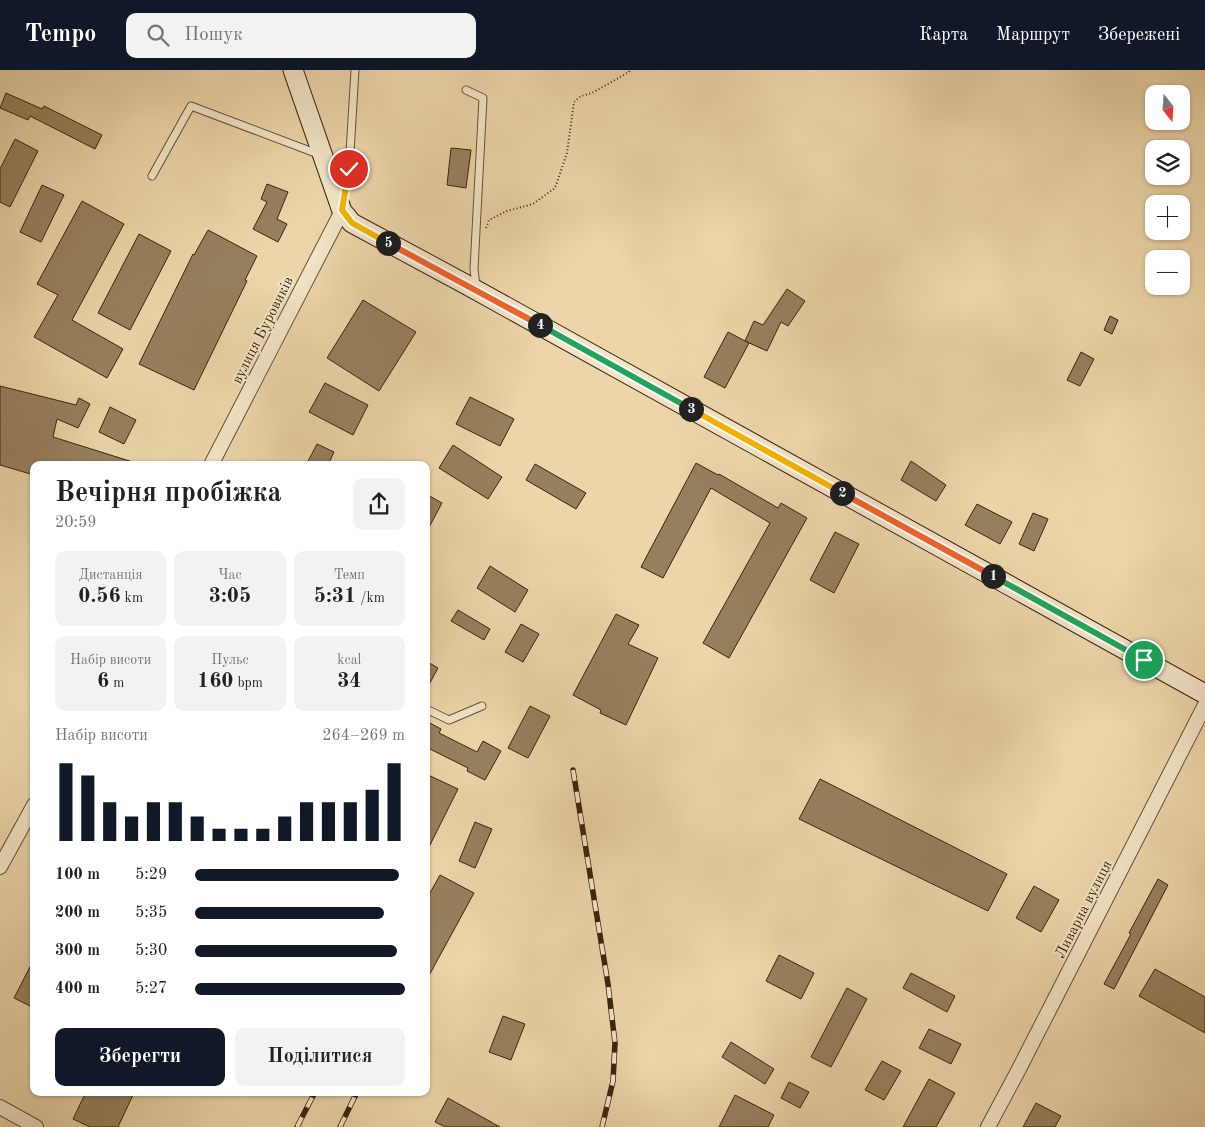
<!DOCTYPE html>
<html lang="uk">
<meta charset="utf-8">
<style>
body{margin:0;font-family:"Old Standard TT",serif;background:#f2f2f2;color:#202124;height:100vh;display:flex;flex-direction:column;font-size:19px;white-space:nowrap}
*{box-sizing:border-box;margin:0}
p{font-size:16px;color:#757577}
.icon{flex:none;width:28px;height:28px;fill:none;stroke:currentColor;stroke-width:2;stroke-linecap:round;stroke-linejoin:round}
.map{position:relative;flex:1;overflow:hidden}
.side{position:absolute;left:30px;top:391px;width:400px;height:635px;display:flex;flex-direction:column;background:#fff;border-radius:10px;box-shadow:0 1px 4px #0004}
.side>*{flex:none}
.needle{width:32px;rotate:163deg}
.buttons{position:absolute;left:1145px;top:15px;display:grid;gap:10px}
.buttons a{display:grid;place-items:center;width:45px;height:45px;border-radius:10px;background:#fff;box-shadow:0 1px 4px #0004;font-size:25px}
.pin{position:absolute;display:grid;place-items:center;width:42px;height:42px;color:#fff;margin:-21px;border:2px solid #fff;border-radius:50%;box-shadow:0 1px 5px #0007}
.km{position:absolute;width:25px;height:25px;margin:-12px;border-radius:50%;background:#222;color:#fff;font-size:14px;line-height:25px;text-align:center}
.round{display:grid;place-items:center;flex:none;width:52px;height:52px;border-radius:10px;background:#f2f2f2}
.overview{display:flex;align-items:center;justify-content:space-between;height:85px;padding:0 25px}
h1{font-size:28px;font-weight:700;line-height:38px}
.stats{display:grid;grid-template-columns:repeat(3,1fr);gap:8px;height:85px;padding:5px 25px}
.stats div{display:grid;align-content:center;border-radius:10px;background:#f2f2f2;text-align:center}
.stats b{font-size:21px;font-weight:700}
.stats small{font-size:14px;font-weight:400}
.stats p{font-size:14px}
.chart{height:140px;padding:10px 25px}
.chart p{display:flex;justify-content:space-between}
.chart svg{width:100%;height:90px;margin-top:5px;stroke:#111827;stroke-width:6}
.primary-button{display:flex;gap:10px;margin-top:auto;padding:10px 25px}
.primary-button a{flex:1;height:58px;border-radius:10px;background:#111827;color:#fff;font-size:20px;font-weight:700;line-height:58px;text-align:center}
.primary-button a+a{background:#f2f2f2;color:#202124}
ul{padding:0 25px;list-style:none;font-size:16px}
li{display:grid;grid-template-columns:80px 60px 1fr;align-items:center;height:38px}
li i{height:12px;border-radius:6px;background:#111827}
header{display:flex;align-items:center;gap:30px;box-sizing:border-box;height:70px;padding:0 25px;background:#111827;color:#fff}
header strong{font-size:24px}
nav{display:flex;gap:28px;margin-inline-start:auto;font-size:18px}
.search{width:350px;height:45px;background:#f2f2f2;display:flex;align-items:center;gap:12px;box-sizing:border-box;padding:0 18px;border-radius:10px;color:#757577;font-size:19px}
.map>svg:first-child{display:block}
</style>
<header>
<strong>Tempo</strong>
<div class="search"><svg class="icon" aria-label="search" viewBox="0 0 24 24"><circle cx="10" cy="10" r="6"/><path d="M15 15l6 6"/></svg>Пошук</div>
<nav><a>Карта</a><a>Маршрут</a><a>Збережені</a></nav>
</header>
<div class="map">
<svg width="1205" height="1057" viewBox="0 0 1205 1057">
<rect width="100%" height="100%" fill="#ebd5a9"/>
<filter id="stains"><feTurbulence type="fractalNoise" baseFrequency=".004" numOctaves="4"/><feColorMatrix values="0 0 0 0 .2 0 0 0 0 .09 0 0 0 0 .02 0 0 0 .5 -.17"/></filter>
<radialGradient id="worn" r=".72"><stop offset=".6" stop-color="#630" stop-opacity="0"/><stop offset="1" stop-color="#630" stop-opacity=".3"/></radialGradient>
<g fill="#97805e" stroke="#3d230d">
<polygon points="6,23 42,39 44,36 102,65 95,79 30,46 28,50 0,38"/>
<polygon points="15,69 38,81 10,137 0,132 0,99"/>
<polygon points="451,78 471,80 466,118 447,115"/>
<polygon points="267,114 288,122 277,149 287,154 278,172 253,159 267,132 261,129"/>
<polygon points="42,115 64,125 41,172 20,162"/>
<polygon points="82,131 124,154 72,250 123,279 107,308 34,267 58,225 37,214"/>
<polygon points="208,160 257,186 245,210 247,211 194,320 139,294 193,184 194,185"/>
<polygon points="139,164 171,181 130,260 98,243"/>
<polygon points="787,219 805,231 788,256 781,252 767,281 745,271 754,251 763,255"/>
<polygon points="363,230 416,262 379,321 327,288"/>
<polygon points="1110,246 1118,250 1112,264 1104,260"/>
<polygon points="728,262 749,273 725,318 704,307"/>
<polygon points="1081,282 1094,289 1080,316 1067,310"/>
<polygon points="325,313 368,335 353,365 309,342"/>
<polygon points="0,316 76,335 79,328 90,334 78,358 57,349 53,367 136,393 136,395 34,395 34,405 0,395"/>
<polygon points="470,327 514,349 500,376 456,354"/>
<polygon points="110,337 136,350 124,374 99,362"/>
<polygon points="317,374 334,382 328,395 306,395"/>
<polygon points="453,375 502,407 488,429 439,398"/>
<polygon points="911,391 946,415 936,431 901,410"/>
<polygon points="696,393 718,405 719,404 778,438 781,433 807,448 729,588 703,573 770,453 711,418 663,508 641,497"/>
<polygon points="535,394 586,423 576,439 526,410"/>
<polygon points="426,424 442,433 426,463"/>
<polygon points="977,434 1012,452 1000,474 965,455"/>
<polygon points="1033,443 1048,449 1034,481 1019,474"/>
<polygon points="835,462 859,474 834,523 810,510"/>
<polygon points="490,496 528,520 515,542 477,518"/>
<polygon points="458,540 490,559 484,570 451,551"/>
<polygon points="616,544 639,555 628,574 658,588 626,655 600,643 601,640 573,625"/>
<polygon points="521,554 539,564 523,592 505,582"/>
<polygon points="426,591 438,598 426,620"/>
<polygon points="530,636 550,646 528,688 508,678"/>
<polygon points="426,651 441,659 439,663 477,682 483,671 501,681 485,710 467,701 468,698 426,677"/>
<polygon points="426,704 458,719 426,783"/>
<polygon points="820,709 1007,804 988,841 799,749"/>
<polygon points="475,752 492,759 475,798 459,791"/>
<polygon points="440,805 474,823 426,911 426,830"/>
<polygon points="1158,809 1168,815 1114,919 1104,914 1131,864 1129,863"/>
<polygon points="1034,816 1059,830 1041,862 1016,848"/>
<polygon points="779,885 814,903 801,929 766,911"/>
<polygon points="34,889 34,938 14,928"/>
<polygon points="1155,899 1205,927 1205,963 1139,926"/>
<polygon points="911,903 955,926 947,942 903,918"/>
<polygon points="847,918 867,929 831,997 811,987"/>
<polygon points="503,946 525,954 511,990 489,982"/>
<polygon points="929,959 961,974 951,994 919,978"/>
<polygon points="731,972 774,999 765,1014 722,987"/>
<polygon points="882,991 901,1001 884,1030 865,1020"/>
<polygon points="929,1009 955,1023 936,1057 903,1057"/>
<polygon points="789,1012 809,1022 800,1038 781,1028"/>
<polygon points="86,1022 127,1022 133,1025 118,1057 90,1057 73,1049"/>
<polygon points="735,1025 774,1045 768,1057 719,1057"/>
<polygon points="448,1028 500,1057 445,1057 435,1052"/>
<polygon points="1036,1033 1061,1046 1055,1057 1023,1057"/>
</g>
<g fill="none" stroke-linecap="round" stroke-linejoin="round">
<g stroke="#685034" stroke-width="9">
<g id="lane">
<polyline points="466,20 483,28 474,199 476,217"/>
<polyline points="152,106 191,36 318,84"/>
<polyline points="344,129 349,99 355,0"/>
<polyline points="426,639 449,650 482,636"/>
</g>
</g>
<g stroke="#685034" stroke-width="16">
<g id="street">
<polyline points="211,395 342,141"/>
<polyline points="0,797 34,735"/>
<polyline points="0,1037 36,1057"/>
<polyline points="988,1057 1019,999 1205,635"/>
</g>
</g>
<g stroke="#3d230d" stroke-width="21">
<polyline id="secondary" points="293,0 342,141 352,153 467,215 1205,624"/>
</g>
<polyline stroke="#3d230d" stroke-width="2" stroke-dasharray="1 2.5" stroke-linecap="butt" points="486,158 489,150 507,141 533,134 555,118 567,83 574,32 581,26 592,23 629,2 630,0"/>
<use href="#lane" stroke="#f2e4c7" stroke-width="7"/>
<use href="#street" stroke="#f2e4c7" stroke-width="14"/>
<use href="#secondary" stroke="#f2e4c7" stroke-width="19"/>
<g stroke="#3d230d" stroke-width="5.5">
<g id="rail">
<polyline points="573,700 608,914 615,973 613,1011 602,1057"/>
<polyline points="297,1057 315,1022"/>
<polyline points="340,1057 357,1022"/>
</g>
</g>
<use href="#rail" stroke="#f2e4c7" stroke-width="4" stroke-dasharray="11" stroke-linecap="butt"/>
</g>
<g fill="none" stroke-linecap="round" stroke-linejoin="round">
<g stroke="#fff" stroke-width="10">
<polyline id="split-1" points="993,506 1144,590"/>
</g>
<g stroke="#fff" stroke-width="10">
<polyline id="split-2" points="842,423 993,506"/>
</g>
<g stroke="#fff" stroke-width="10">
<polyline id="split-3" points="691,339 842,423"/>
</g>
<g stroke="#fff" stroke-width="10">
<polyline id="split-4" points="540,255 691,339"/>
</g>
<g stroke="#fff" stroke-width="10">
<polyline id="split-5" points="388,173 540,255"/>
</g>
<g stroke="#fff" stroke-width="10">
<polyline id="split-6" points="349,99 342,140 352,153 388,173"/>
</g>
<use href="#split-1" stroke="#22a559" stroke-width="6"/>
<use href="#split-2" stroke="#f0652b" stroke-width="6"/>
<use href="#split-3" stroke="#f5b400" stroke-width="6"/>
<use href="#split-4" stroke="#22a559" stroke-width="6"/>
<use href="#split-5" stroke="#f0652b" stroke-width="6"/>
<use href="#split-6" stroke="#f5b400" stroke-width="6"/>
</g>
<g text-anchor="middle" stroke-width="4" stroke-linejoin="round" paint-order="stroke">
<g font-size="15" fill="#3d230d" stroke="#f2e4c7">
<text transform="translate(262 260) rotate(-63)" y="5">вулиця Буровиків</text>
<text transform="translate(1083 839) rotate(-63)" y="5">Ливарна вулиця</text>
</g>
</g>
<rect width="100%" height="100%" filter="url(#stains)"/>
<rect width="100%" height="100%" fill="url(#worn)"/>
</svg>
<div class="buttons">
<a><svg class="needle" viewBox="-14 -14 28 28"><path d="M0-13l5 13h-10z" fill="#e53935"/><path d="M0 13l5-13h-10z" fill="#757577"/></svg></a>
<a><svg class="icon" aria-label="layers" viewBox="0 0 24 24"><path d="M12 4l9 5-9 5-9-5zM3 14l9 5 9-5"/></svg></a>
<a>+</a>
<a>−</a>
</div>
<div class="pin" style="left:1144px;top:590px;background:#1e9e55"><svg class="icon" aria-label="arrive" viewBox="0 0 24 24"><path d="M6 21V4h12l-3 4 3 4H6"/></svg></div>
<div class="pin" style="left:349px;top:99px;background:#d93025"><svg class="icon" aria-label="check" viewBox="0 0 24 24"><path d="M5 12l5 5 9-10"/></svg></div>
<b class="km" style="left:993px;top:506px">1</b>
<b class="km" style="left:842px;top:423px">2</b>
<b class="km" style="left:691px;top:339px">3</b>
<b class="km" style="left:540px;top:255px">4</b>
<b class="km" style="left:388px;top:173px">5</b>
<section class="side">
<div class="overview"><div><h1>Вечірня пробіжка</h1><p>20:59</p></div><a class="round"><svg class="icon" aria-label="share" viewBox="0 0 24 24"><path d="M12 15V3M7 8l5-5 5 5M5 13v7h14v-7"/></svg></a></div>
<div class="stats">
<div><p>Дистанція</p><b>0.56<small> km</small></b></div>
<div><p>Час</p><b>3:05</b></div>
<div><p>Темп</p><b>5:31<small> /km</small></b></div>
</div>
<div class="stats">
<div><p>Набір висоти</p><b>6<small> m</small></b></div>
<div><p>Пульс</p><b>160<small> bpm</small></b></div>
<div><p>kcal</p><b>34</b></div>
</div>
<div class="chart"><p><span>Набір висоти</span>264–269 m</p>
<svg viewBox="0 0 160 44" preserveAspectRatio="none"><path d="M5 44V6M15 44V12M25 44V25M35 44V32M45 44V25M55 44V25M65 44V32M75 44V38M85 44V38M95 44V38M105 44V32M115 44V25M125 44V25M135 44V25M145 44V19M155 44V6"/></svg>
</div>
<ul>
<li><b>100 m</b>5:29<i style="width:97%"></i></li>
<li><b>200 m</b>5:35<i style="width:90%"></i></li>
<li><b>300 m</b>5:30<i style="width:96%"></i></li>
<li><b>400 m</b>5:27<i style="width:100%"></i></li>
</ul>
<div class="primary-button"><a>Зберегти</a><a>Поділитися</a></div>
</section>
</div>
